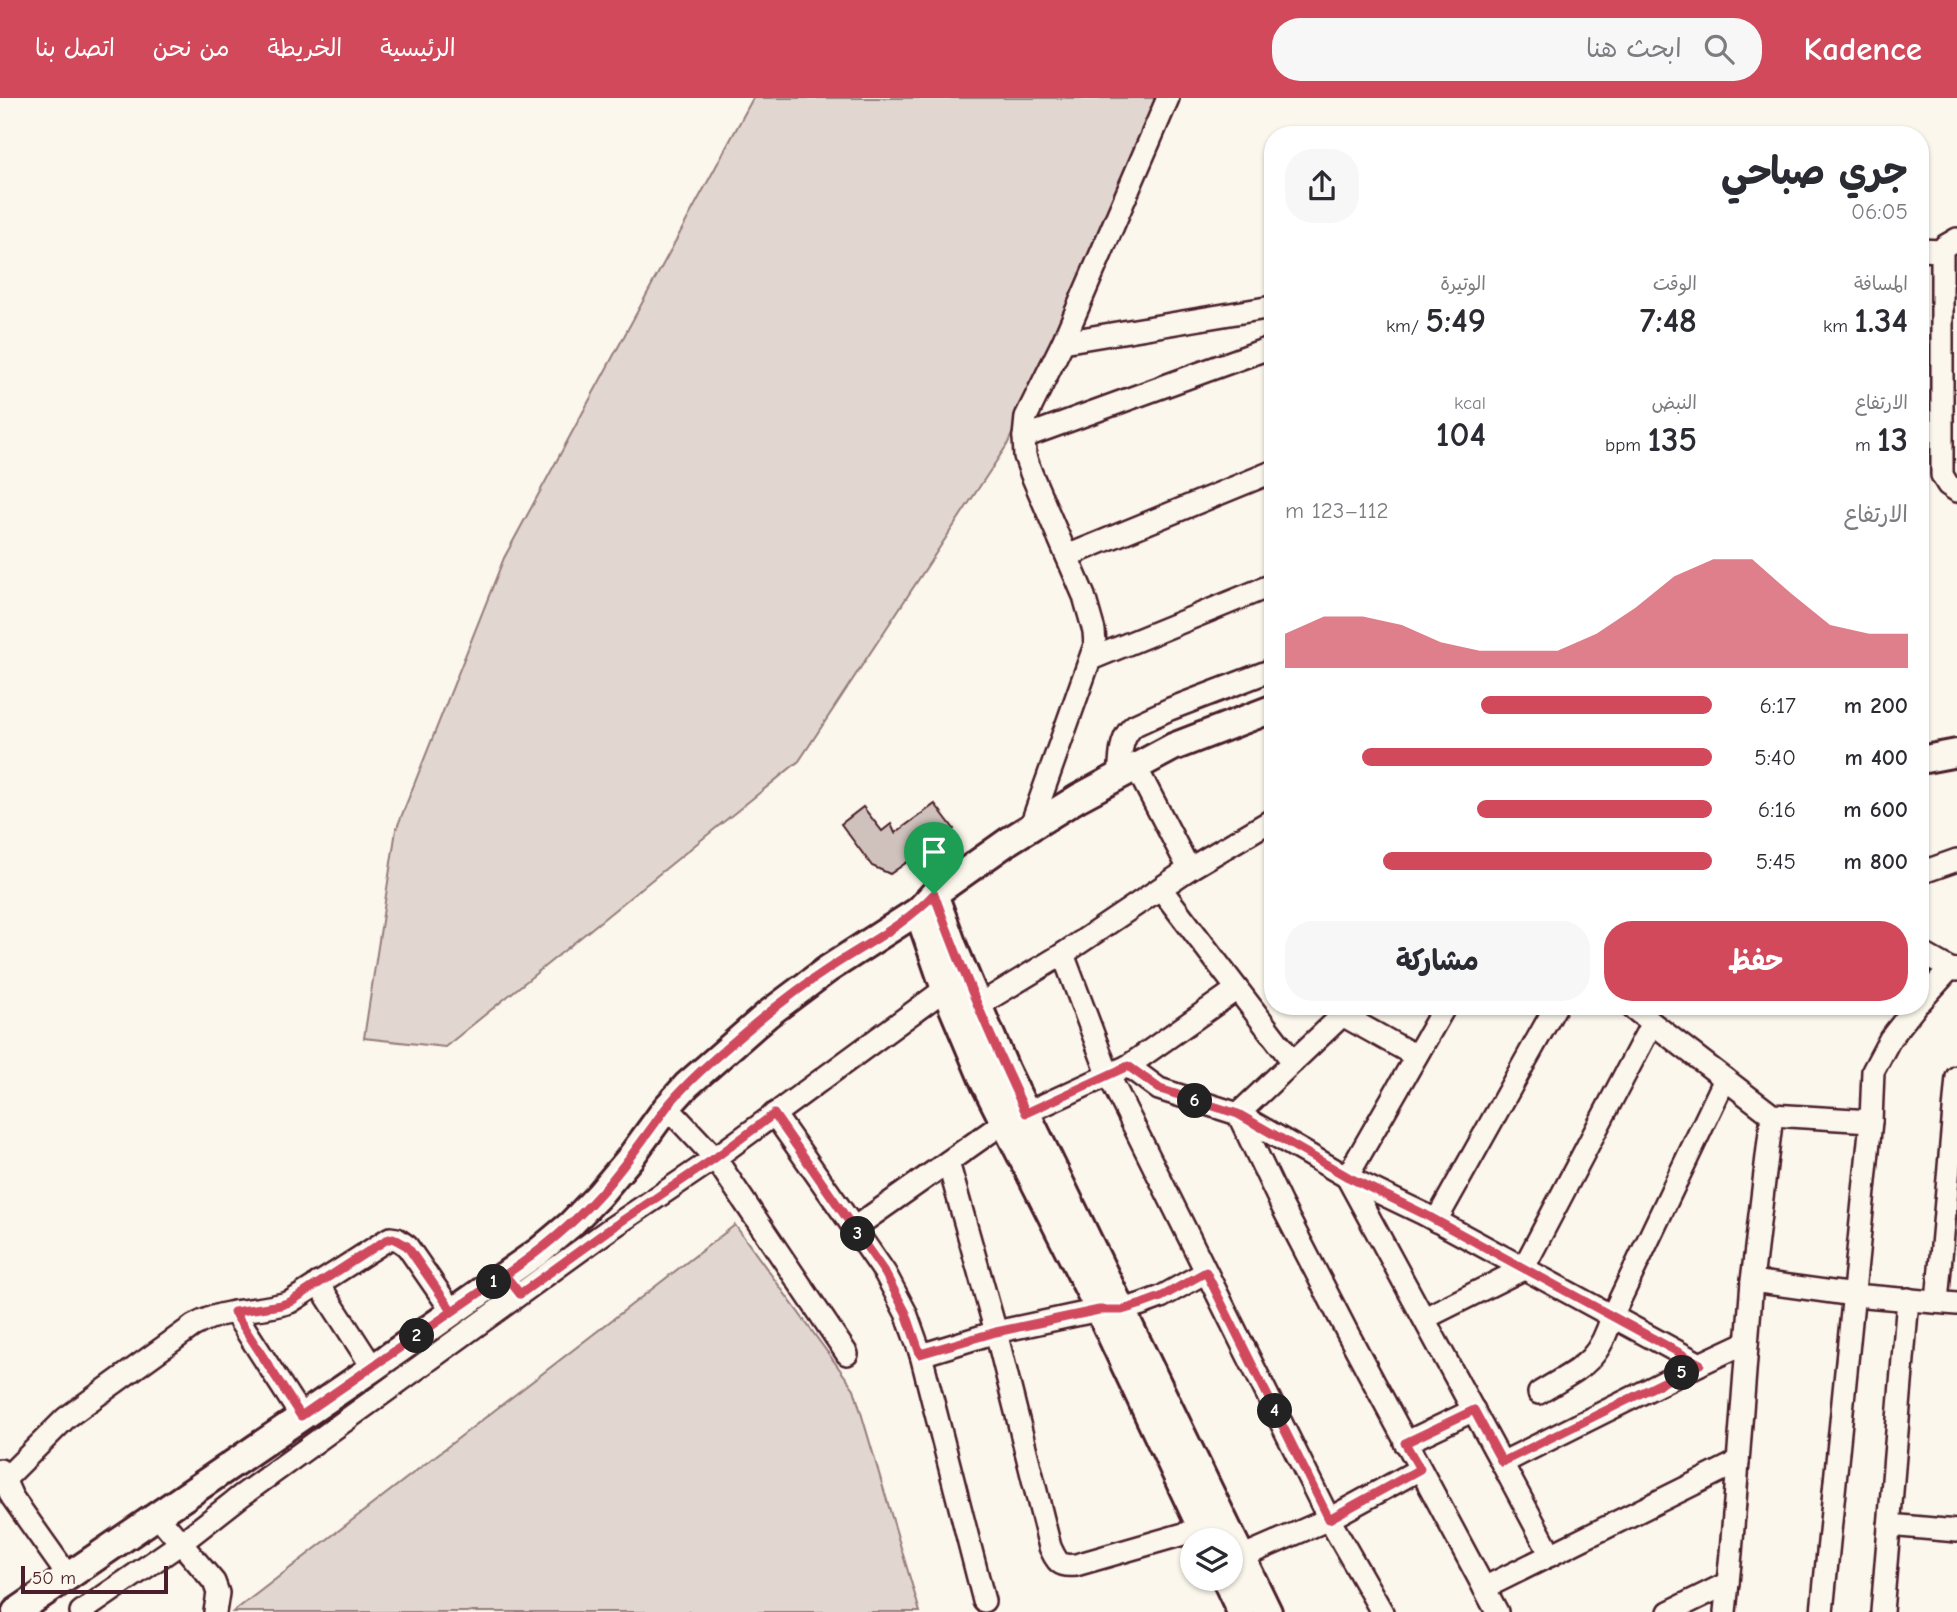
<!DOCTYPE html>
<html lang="ar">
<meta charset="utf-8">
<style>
body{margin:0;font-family:"Comic Neue","Playpen Sans Arabic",sans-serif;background:#f7f7f7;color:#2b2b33;direction:rtl;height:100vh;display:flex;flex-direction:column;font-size:26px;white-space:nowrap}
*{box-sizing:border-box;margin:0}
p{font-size:23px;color:#7c7c81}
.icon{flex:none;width:38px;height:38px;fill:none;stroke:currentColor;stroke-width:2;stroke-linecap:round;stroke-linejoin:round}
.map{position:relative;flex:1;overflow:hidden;direction:ltr}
.drawer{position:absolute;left:1264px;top:28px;width:665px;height:889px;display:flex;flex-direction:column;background:#fff;border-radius:28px;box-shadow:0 2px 5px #0004;direction:rtl}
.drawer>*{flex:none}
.buttons{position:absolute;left:1180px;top:1430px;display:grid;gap:14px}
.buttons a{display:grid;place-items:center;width:63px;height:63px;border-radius:50%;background:#fff;box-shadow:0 2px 5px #0004;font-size:35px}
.scale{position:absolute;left:21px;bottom:18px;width:147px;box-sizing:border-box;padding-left:7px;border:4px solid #4a1f2b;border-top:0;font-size:19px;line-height:24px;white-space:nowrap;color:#4a1f2b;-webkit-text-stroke:5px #fbf7ec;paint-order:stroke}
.pin{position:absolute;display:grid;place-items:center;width:60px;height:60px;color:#fff;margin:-72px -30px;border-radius:50% 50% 50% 0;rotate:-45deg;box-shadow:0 0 7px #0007}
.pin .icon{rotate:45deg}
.km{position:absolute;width:35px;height:35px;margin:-18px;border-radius:50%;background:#222;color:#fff;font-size:19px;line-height:35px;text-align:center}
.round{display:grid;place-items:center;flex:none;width:74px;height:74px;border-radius:28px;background:#f7f7f7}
.headline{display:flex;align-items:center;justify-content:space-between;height:119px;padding:0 21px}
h1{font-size:38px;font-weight:700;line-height:52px}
.figures{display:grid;grid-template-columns:repeat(3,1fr);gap:10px;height:119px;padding:7px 21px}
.figures div{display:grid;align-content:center}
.figures b{font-size:35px;font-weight:700}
.figures small{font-size:19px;font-weight:400}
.figures p{font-size:19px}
.chart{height:196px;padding:14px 21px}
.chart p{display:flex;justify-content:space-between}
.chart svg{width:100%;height:126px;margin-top:7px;fill:#d1495b;opacity:.7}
.button{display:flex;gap:14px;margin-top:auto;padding:14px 21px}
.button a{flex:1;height:80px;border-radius:28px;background:#d1495b;color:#fff;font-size:28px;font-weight:700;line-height:80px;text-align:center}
.button a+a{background:#f7f7f7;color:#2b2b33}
ul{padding:0 21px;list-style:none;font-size:23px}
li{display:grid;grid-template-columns:112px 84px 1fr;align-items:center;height:52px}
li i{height:18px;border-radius:9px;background:#d1495b}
header{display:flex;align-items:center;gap:42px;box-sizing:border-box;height:98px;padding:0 35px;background:#d1495b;color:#fff}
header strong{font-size:33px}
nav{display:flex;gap:38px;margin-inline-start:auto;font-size:24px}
.search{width:490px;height:63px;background:#f7f7f7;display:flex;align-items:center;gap:18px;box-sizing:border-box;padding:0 24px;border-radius:28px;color:#7c7c81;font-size:26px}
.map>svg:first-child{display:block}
</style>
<header>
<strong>Kadence</strong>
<div class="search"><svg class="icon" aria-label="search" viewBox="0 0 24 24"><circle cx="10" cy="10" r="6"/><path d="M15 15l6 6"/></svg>ابحث هنا</div>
<nav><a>الرئيسية</a><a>الخريطة</a><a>من نحن</a><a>اتصل بنا</a></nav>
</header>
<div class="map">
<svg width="1957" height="1514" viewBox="0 0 1957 1514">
<rect width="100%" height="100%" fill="#fbf7ec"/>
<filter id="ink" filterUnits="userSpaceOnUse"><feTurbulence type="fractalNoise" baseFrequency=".0143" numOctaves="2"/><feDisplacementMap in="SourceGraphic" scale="14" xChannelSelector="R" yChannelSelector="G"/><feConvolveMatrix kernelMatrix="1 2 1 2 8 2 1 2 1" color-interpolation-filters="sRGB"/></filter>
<g filter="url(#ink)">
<g fill="#e2d7d0" stroke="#967b7e" stroke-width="2">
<polygon points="753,0 1165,0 1007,347 799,663 445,949 364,940 396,732 504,460"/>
<polygon points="735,1127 854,1291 920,1514 233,1514"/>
</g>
<polygon fill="#cfc2bc" stroke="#4a1f2b" stroke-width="2" points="935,706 954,731 890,776 872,768 841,726 863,709 882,733 891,726 895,735"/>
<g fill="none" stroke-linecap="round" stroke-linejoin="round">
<g stroke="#4a1f2b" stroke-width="26">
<g id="minor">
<polyline points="1957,141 1945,148 1942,153 1942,377 1948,387 1957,393"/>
<polyline points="1920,152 1942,153"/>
<polyline points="1063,244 1272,209"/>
<polyline points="1024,339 1272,249"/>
<polyline points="1067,458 1272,374"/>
<polyline points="1091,561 1272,487"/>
<polyline points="1136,669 1189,771"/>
<path d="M1119 678C1121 660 1119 639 1135 627L1170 611 1272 572"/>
<polyline points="1030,730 1095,547 1094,533 1084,498 1031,375 1025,358 1024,339 1026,319 1063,244 1168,0"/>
<polyline points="1920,775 1957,762"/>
<polyline points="1161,791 1293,964"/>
<polyline points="1920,854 1950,871 1957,872"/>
<polyline points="1063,856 1108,976 1329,1421 1382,1514"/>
<polyline points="1920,904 1950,871"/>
<polyline points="977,908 1063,856 1189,771 1272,722"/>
<polyline points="1352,908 1238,1016 1281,1106 1347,1234 1497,1514"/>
<polyline points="1445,908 1347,1079 1502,1365 1700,1266"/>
<polyline points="1630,908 1772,1017 1871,1023 1873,973 1890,941 1916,908"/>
<polyline points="1344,918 1416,958"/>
<polyline points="1128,968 1159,991 1238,1016 1347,1079 1424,1116 1700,1266 1747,1244"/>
<polyline points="667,1009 715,1060 847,1256"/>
<polyline points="1026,1015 1128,968 1237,891"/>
<polyline points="774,1016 854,1130"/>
<polyline points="1003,1025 854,1130 885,1175 906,1215 921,1257 996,1234 1099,1212 1122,1212 1142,1206 1161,1199 1206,1174"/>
<path d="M948 1064 996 1234 1050 1449C1057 1464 1059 1469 1076 1467L1215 1427"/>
<polyline points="1436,1123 1556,908"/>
<polyline points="1752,1183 1854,1197 1957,1206"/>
<polyline points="318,1185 373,1270"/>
<polyline points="1937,1204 1957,979"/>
<polyline points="234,1214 301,1318"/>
<polyline points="1425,1220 1523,1171 1652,925"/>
<polyline points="921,1257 984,1503"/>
<path d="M1539 1295C1579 1270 1598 1267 1612 1218L1725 981"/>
<polyline points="1405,1345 1474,1312"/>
<polyline points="1502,1365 1551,1457"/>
<polyline points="0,1372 12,1399 68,1478"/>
<path d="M5 1381 66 1320 193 1228C204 1222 216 1217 229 1215 249 1211 270 1211 290 1204L390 1140 397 1141 407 1148 452 1213"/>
<polyline points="157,1417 214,1484 218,1495 215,1514"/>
<polyline points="1889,1427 1957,1433"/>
<polyline points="1230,1464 1329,1421 1420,1371"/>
<polyline points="1484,1490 1738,1364"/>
<polyline points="81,1514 181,1445 241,1398 607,1133 715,1060 945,891"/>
<polyline points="1669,1514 1728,1485"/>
<polyline points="1725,1514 1731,1455 1752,1183 1772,1017"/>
<polyline points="1822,1514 1871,1023"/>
<polyline points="1882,1514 1908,1201"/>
</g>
</g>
<g stroke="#4a1f2b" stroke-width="32">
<g id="major">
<polyline points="1920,662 1957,655"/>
<polyline points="934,796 953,848 1006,973 1268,1514"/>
<polyline points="918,813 945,891 985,986 1099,1212 1207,1442"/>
<polyline points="1225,1480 1241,1514"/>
<polyline points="16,1514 373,1270 539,1153 570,1127 599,1097 630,1060 667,1009 687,987 768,916 828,871 918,813 934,796 1010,742 1078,700 1173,649 1272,611"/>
</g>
</g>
<use href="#minor" stroke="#fbf7ec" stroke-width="21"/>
<use href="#major" stroke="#fbf7ec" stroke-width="26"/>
</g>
</g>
<g fill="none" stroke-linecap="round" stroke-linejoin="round" filter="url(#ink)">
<g stroke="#fff" stroke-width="14">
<path id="route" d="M934 796C905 827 866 846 831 869 791 895 750 929 714 961 697 976 680 992 666 1010 644 1040 623 1071 598 1098 571 1128 539 1154 505 1177L460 1208 452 1213 407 1148 393 1140 386 1142 364 1156 290 1204 281 1207 234 1214 301 1318 505 1177 520 1196 607 1133 715 1060 774 1016 885 1175 906 1215 920 1256 996 1234 1099 1212H1122L1142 1206 1161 1199 1206 1174 1329 1421 1420 1371 1405 1345 1474 1312 1502 1364 1700 1266 1424 1116 1348 1079 1238 1016 1160 991 1128 968 1026 1015C992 943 961 871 934 796"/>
</g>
<use href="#route" stroke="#d1495b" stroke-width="9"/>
</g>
</svg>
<div class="buttons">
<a><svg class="icon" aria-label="layers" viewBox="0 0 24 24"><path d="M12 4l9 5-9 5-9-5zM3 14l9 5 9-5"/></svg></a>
</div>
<div class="scale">50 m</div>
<div class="pin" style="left:934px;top:796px;background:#1e9e55"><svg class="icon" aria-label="arrive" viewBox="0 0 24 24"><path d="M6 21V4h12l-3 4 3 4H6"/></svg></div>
<b class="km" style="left:494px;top:1184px">1</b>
<b class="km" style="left:417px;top:1238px">2</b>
<b class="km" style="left:858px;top:1136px">3</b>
<b class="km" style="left:1275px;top:1313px">4</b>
<b class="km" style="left:1682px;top:1275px">5</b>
<b class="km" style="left:1195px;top:1003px">6</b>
<section class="drawer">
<div class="headline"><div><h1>جري صباحي</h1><p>06:05</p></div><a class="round"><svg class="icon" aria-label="share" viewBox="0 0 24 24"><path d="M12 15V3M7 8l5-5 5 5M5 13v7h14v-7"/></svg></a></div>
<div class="figures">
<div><p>المسافة</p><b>1.34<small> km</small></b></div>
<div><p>الوقت</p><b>7:48</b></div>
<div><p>الوتيرة</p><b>5:49<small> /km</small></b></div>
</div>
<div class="figures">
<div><p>الارتفاع</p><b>13<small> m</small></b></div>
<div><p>النبض</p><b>135<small> bpm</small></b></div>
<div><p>kcal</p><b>104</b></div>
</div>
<div class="chart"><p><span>الارتفاع</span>112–123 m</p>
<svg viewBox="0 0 160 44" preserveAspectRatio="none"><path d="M0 44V32L10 26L20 26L30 29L40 35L50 38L60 38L70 38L80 32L90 23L100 12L110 6L120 6L130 18L140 29L150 32L160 32V44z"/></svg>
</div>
<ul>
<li><b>200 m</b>6:17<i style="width:54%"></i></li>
<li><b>400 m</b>5:40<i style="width:82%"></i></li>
<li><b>600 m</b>6:16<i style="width:55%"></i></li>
<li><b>800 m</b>5:45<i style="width:77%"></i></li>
</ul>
<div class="button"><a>حفظ</a><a>مشاركة</a></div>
</section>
</div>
